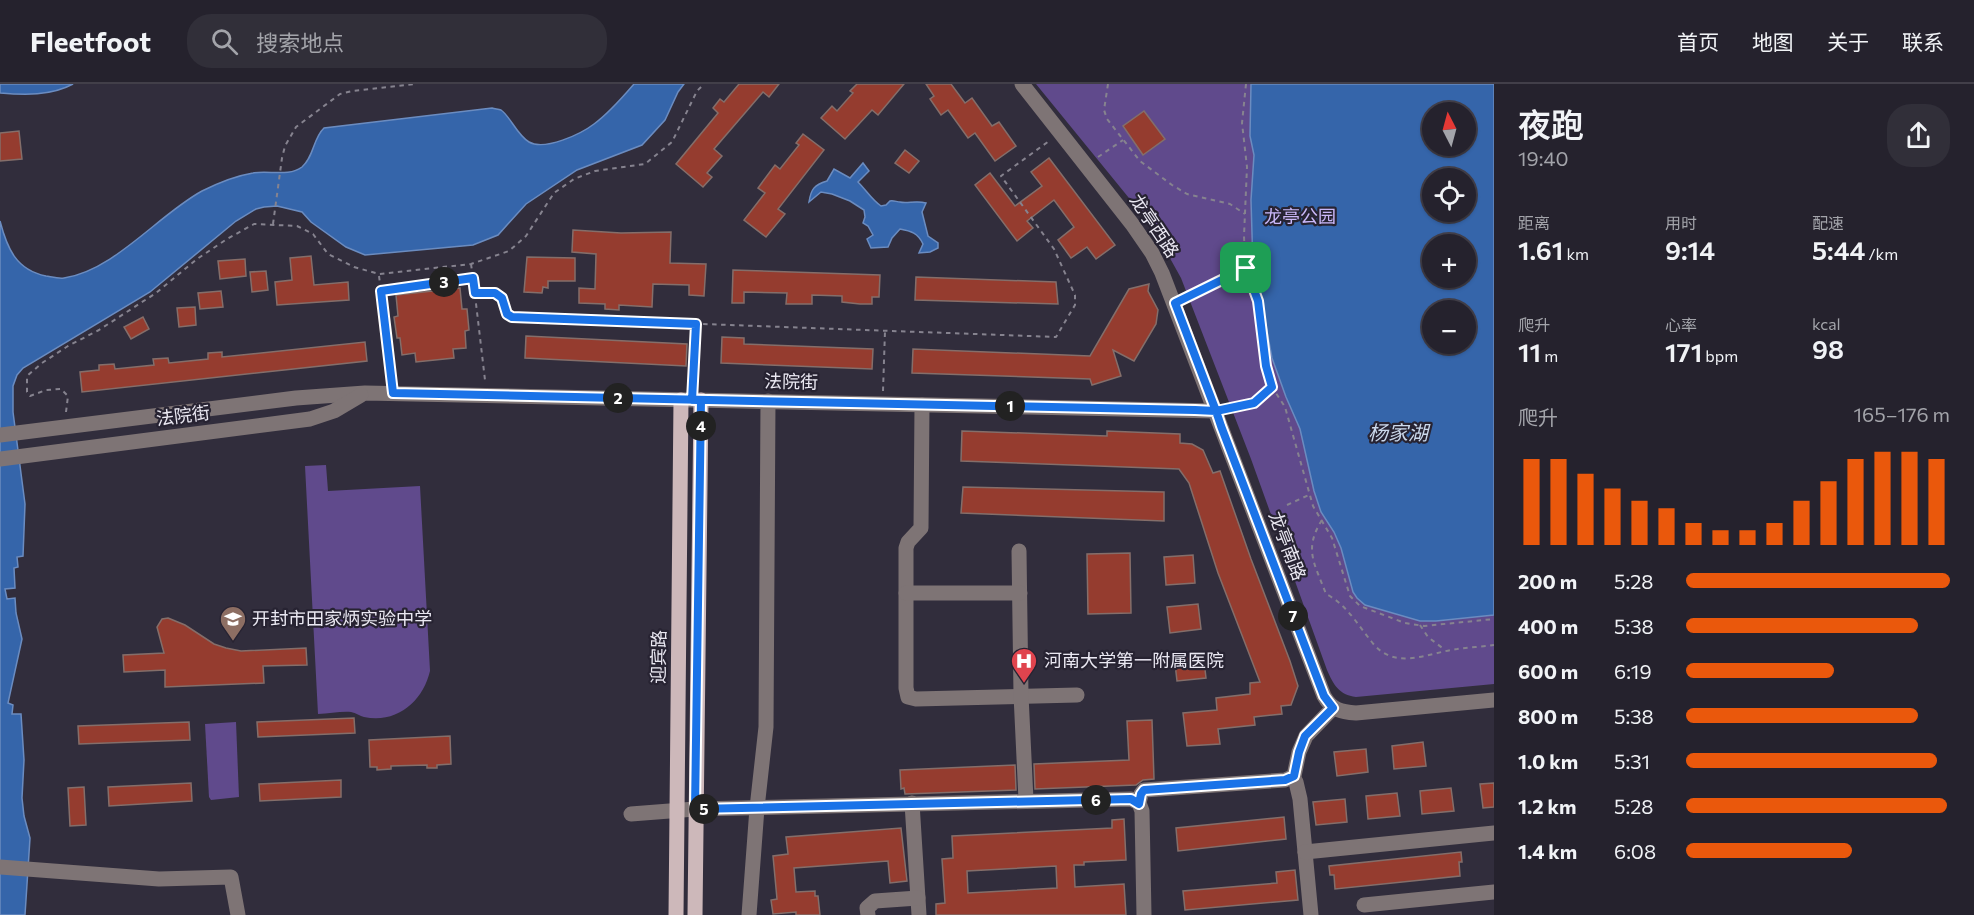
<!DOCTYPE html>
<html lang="zh">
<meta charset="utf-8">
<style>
body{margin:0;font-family:Commissioner,"Noto Sans SC",sans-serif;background:#312f39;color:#f1f3f6;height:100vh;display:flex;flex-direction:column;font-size:22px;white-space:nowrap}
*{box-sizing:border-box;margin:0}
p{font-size:20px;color:#a3a4aa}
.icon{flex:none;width:33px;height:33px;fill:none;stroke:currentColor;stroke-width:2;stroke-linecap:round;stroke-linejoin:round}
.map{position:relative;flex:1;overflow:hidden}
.details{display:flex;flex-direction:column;background:#25222d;width:480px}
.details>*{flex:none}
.needle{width:39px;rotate:354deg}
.tools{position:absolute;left:1422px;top:18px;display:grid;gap:12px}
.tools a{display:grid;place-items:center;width:54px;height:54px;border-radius:50%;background:#25222d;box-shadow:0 2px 4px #0004,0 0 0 2px #423f49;font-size:30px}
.pin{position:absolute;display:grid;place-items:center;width:51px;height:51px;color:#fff;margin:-26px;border-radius:12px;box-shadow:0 3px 9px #0006}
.km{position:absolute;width:30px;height:30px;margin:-15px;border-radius:50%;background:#222;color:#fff;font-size:16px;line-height:30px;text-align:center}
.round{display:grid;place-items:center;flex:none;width:63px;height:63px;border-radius:24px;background:#312f39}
.overview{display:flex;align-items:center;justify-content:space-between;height:102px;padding:0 24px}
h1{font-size:33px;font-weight:600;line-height:45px}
.stats{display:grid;grid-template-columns:repeat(3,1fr);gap:9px;height:102px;padding:6px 24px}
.stats div{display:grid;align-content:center}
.stats b{font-size:26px;font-weight:600}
.stats small{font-size:16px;font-weight:400}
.stats p{font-size:16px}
.chart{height:168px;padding:12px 24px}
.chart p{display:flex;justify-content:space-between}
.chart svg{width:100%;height:108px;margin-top:6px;stroke:#ea580c;stroke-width:6}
ul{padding:0 24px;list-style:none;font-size:20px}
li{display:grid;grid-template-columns:96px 72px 1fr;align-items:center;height:45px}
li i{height:15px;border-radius:8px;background:#ea580c}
header{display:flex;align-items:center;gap:36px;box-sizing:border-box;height:84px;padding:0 30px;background:#25222d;border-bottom:2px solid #423f49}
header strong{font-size:28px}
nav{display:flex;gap:33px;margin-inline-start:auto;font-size:21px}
.search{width:420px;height:54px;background:#312f39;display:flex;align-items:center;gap:15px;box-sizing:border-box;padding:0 21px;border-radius:24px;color:#a3a4aa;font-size:22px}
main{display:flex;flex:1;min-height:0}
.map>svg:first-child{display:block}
</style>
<header>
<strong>Fleetfoot</strong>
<div class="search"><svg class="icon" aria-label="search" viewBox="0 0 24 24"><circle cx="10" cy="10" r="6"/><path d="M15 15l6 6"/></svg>搜索地点</div>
<nav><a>首页</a><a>地图</a><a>关于</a><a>联系</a></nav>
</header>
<main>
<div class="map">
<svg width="1494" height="831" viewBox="0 0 1494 831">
<rect width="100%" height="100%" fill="#312d3c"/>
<g fill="#604a8c" fill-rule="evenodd">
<path d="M1036 0H1494V600L1356 613C1339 611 1333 600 1327 586L1251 375 1181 194 1161 158 1142 130ZM1432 28H1466V62H1432ZM1432 94H1466V128H1432ZM1432 160H1466V194H1432ZM1432 226H1466V260H1432Z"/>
<path d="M326 381 328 407 420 402 430 587C423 617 397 640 364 633 360 632 356 629 351 628 341 627 329 630 318 630L305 382Z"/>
<polygon points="236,638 239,713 211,716 209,713 205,640"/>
</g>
<g fill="#3565aa" stroke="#6b8cc0" stroke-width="1.5" fill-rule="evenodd">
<path d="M0 0H73C51 12 24 11 0 9Z"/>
<path d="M634 0H684L678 8 665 36 642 61 577 86 526 120 498 151 473 161 365 171 346 163 311 138 302 128 277 122 264 123 256 125 236 137 150 208 23 284 17 291 13 302V328L25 420 23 472 17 473 18 483 14 484 15 504 5 505 7 515 15 514 16 529 22 555 8 619 13 621 12 630H21L24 676 22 714 24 732 30 754 25 831H0V137C7 164 16 186 46 192 52 193 59 195 64 194 115 186 158 131 202 107 218 99 235 92 253 89 268 86 289 93 302 83 314 73 313 54 324 44L492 24C495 25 498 25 501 26 510 32 517 51 529 58 545 67 581 50 594 40 609 29 622 14 634 0Z"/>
<path d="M1251 0H1494V531L1436 537H1420L1365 521 1357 514 1353 508 1341 464 1334 448 1321 428 1314 407 1300 345 1286 313 1272 274 1261 215 1253 183 1251 116 1254 71 1250 52ZM1432 28H1466V62H1432ZM1432 94H1466V128H1432ZM1466 160V194H1432V160ZM1466 226V260H1432V226Z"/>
<path d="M863 79 869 87 858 98C866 106 872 116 881 122L886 121 890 117C893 116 897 118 900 118 907 120 916 116 926 119L922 128 928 152 938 159V164L930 168 919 169 923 160C918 149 911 147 900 145L892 154 888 163 871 164 867 155 873 151 868 142 863 139 865 133 864 126 850 117 832 110 821 108 809 118C811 105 814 101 827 97L834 85 850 94Z"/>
</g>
<g fill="#953c2f" stroke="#846e6a" stroke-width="1.5" fill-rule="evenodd">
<polygon points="739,0 779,0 769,13 763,8 714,65 722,72 707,89 712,93 703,103 676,80 718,29 713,24 720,15 724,18"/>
<polygon points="857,0 904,0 878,31 872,26 845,55 821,34 832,22 837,27 853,9 850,7"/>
<polygon points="926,0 951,0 965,19 972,14 992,42 999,38 1016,62 995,77 975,49 968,54 948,26 941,31 930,15 934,12"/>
<polygon points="1144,27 1165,55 1143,71 1123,42"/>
<polygon points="19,47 22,75 0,77 0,49"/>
<polygon points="803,50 824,66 778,125 785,130 766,153 744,136 765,109 758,104 775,81 780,85 799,61 796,59"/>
<polygon points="905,66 919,77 909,89 895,79"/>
<polygon points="1049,74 1115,161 1096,175 1087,163 1071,174 1058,156 1074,143 1054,116 1027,137 1033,144 1017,157 975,101 990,89 1015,122 1042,102 1031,88"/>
<polygon points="573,146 621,149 671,148 670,179 706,180 704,212 689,211 689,201 653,200 652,223 619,221 619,226 605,225 605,220 579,219 579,204 595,205 596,170 572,168"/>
<polygon points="311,172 314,201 348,198 349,216 277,221 275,198 292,196 290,174"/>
<polygon points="527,173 575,174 575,197 548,197 548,204 543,203 542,209 524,208"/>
<polygon points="245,175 246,192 220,195 218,177"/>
<polygon points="733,186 880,191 879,213 872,213 872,220 860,220 842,218 842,212 812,211 812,220 786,220 787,209 744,208 744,219 732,219"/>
<polygon points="266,187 268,206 252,208 250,188"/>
<polygon points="916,193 1056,198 1058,220 915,216"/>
<polygon points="1149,200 1148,207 1158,226 1156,240 1134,277 1113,266 1121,292 1092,301 1090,295 912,289 913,265 1090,272 1129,205"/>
<polygon points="460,204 462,225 467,225 469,246 465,247 466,264 453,265 454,274 416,278 415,269 402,271 400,254 397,254 394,233 398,232 396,211"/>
<polygon points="221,207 223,223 200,225 198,209"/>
<polygon points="195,223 196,241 179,243 177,224"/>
<polygon points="143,233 149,245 131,255 124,243"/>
<polygon points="526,252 687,260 686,282 525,274"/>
<polygon points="722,253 744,254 744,260 873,265 872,285 721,279"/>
<polygon points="365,258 367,277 82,308 80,288 99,286 99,281 114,280 115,285 154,281 153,275 168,274 169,279 208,275 208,269 222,268 222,273"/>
<polygon points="962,347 1107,352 1107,347 1180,350 1180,359 1192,360 1203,366 1213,389 1220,387 1251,475 1290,577 1298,602 1291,621 1281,622 1282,630 1254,633 1255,641 1218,645 1220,660 1187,662 1183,629 1217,626 1216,614 1250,610 1250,599 1260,598 1218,489 1189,399 1179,385 961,377"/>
<polygon points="963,403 1164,408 1164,437 961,429"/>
<polygon points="1130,469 1131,529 1088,530 1087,470"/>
<polygon points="1193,471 1195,499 1166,501 1164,473"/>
<polygon points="1198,520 1201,545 1170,549 1167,523"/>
<polygon points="168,534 185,541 214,560 226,564 241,567 306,564 307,581 263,582 264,599 165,603 165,586 124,588 123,571 164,569 157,543 162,535"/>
<polygon points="1203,568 1206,594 1177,597 1174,571"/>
<polygon points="354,634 355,649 258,653 257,638"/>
<polygon points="1152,636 1154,695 1143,696 1136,701 1035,705 1034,680 1129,676 1127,637"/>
<polygon points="189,638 190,656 79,660 78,642"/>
<polygon points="450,652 451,680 437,681 437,684 427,684 427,681 391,682 391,685 377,686 377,683 370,683 369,656"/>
<polygon points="1423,658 1426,682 1394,685 1392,662"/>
<polygon points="1366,665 1368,688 1337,692 1334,668"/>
<polygon points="1015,681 1016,706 905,710 904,704 901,705 900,686"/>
<polygon points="341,696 341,713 260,717 259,700"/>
<polygon points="191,699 192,717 109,722 108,703"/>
<polygon points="1494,699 1494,723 1483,724 1480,700"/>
<polygon points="84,703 86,741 70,742 68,704"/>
<polygon points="1451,704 1454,727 1422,730 1420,707"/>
<polygon points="1397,709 1400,732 1368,735 1366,712"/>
<polygon points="1345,715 1347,738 1316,741 1313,718"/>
<polygon points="1284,733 1286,755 1178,767 1176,744"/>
<path d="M1124 735 1126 776 1084 778V781H1074L1075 803 1124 800 1126 831H936V820L945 819 942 775 953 774 952 752 1112 744V736ZM1056 782 1057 804 968 809 967 787Z"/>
<polygon points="901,744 907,797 890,799 888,777 794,784 796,808 815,807 815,812 818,812 820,831 796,831 796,828 773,830 771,816 777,815 773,772 788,770 786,753"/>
<polygon points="1461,768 1462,778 1459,778 1460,792 1335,805 1334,791 1330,791 1329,782"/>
<polygon points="1295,786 1298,816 1185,826 1183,807 1277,799 1276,788"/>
</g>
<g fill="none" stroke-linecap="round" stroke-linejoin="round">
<g stroke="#86838f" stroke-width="2" stroke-dasharray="4.5 4.5" stroke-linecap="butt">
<polyline points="1108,0 1104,26 1107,35 1140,77 1172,101 1187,110 1230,120 1245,130"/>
<polyline points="1246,0 1242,39 1247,83 1244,152 1245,177 1258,217 1266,282 1272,303 1285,323 1313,422 1332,454 1350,512 1360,522 1405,539 1424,542 1494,535"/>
<polyline points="1098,73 1123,56"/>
<polyline points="273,140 282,74 285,62 296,43 340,10 352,7 414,0"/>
<polyline points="471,180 473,194"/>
<polyline points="379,192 381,207"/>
<polyline points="475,209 495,209 503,214 507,230 512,233 1056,253 1075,221 1075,211 1054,165 1001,92 1049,57"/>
<polyline points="1187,213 1247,184"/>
<polyline points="391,295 381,207 473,194 485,296"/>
<polyline points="693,303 696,240"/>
<polyline points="883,307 885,247"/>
<polyline points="1228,325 1254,319 1272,303"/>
<polyline points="66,328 68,312 61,305 46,306 30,312 27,308 27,292 42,279 68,262 99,246 156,209 197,175 227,155 254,140 297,142 313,150 328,170 354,183 379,190 471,180 509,167 526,152 554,109 574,95 595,87 645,80 672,58 697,7 704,0"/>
<polyline points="1287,421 1311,410"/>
<path d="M1322 436C1303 466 1315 480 1326 510 1346 520 1358 541 1371 557 1394 588 1427 569 1457 565 1469 563 1482 563 1494 561"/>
<polyline points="1420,541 1428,553 1445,566"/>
</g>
<g stroke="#7e7475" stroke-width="15">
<path d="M1022 0 1132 140 1152 169 1162 189 1324 612C1332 626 1341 628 1356 629L1494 616"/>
<polyline points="922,321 921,444 908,458 906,464 906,604 908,613 916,615 1077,611"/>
<polyline points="0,351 296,314 365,309 1216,327"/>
<polyline points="0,375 310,335 334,327 361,311"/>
<polyline points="1019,467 1021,611 1026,716"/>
<polyline points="906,509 1020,509"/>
<polyline points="1292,693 1296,698 1300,715 1311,831"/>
<polyline points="912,719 919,831"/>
<polyline points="1139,719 1141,710 1144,706 1285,696 1294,692 1299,668 1306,652 1333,624"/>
<polyline points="631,730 695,725 1131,715 1139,719 1142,727 1144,831"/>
<polyline points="1305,768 1494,749"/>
<polyline points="0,783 159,795 231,793 238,831"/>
<polyline points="1364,821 1494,808"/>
<polyline points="749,831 757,724 766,643 768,317"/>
<polyline points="868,831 867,824 875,817 918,814"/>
</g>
<g stroke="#cdb8ba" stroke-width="15">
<polyline points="676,831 681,316"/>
<polyline points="695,831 701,316"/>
</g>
</g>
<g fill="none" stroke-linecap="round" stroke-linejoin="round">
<g stroke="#fff" stroke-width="12">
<path id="route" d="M1246 184 1258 217 1266 282 1272 303 1254 319 1216 327 1195 326C928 321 660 315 393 309L381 207 473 194 475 209H495L502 214 507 230 512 233 696 240 692 316H701L695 725 1131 715 1139 720 1141 710 1144 706 1285 696 1294 692 1299 668 1305 652 1333 624 1324 612 1221 342 1216 327 1175 219 1246 184"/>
</g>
<use href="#route" stroke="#1a73e8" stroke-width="8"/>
</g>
<defs>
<g id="school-pin" transform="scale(1.35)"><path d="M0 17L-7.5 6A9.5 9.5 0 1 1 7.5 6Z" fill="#8d6e63" stroke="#272332"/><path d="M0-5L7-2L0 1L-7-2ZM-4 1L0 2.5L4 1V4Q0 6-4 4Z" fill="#fff"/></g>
<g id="hospital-pin" transform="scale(1.35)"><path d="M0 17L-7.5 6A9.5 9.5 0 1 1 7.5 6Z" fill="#e0444e" stroke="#272332"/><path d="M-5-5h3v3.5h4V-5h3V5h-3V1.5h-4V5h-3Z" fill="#fff"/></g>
</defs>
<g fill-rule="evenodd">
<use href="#school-pin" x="233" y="535"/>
<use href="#hospital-pin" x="1024" y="577"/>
</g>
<g text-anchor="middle" stroke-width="4.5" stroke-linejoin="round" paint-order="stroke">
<g font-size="18" fill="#cab8f9" stroke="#272332">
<text x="1300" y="139">龙亭公园</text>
</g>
<g font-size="18" fill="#eae8f2" stroke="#272332">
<text transform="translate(1154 142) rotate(56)" y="6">龙亭西路</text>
<text transform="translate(791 298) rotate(1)" y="6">法院街</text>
<text transform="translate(183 332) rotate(-7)" y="6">法院街</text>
<text transform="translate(1287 462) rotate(69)" y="6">龙亭南路</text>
<text transform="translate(659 573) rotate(-89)" y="6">迎宾路</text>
</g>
<g font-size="18" fill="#eae8f2" stroke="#272332" text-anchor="start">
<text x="252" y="541">开封市田家炳实验中学</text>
<text x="1044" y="583">河南大学第一附属医院</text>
</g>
<g font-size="20" font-style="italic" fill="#ccd9ec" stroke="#272332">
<text x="1398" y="356">杨家湖</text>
</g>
</g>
</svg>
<div class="tools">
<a><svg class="needle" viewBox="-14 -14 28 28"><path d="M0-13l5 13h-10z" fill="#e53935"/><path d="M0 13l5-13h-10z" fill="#a3a4aa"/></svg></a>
<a><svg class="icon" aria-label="locate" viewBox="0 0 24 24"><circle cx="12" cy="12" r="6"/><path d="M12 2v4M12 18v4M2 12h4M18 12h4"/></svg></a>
<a>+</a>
<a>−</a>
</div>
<div class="pin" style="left:1246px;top:184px;background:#1e9e55"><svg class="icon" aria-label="arrive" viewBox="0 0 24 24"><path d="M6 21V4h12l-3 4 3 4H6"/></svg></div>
<b class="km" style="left:1010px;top:322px">1</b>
<b class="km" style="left:618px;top:314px">2</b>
<b class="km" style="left:444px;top:198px">3</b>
<b class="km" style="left:701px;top:342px">4</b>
<b class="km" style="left:704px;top:725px">5</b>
<b class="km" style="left:1096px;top:716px">6</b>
<b class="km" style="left:1293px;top:532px">7</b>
</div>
<section class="details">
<div class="overview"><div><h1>夜跑</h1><p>19:40</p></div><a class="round"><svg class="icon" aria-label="share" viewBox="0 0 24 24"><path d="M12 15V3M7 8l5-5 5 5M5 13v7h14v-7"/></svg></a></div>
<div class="stats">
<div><p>距离</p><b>1.61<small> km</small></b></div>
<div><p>用时</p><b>9:14</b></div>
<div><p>配速</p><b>5:44<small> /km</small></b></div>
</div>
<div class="stats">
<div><p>爬升</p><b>11<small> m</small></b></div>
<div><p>心率</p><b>171<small> bpm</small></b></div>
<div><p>kcal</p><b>98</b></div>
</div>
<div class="chart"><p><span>爬升</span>165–176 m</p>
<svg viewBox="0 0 160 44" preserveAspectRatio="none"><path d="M5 44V9M15 44V9M25 44V15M35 44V21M45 44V26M55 44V29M65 44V35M75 44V38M85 44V38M95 44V35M105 44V26M115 44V18M125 44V9M135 44V6M145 44V6M155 44V9"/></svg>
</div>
<ul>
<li><b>200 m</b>5:28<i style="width:100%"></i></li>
<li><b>400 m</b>5:38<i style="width:88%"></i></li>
<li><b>600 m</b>6:19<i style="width:56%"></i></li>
<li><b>800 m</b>5:38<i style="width:88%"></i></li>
<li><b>1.0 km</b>5:31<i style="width:95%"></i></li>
<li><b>1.2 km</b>5:28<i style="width:99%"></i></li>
<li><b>1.4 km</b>6:08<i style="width:63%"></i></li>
</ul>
</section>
</main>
